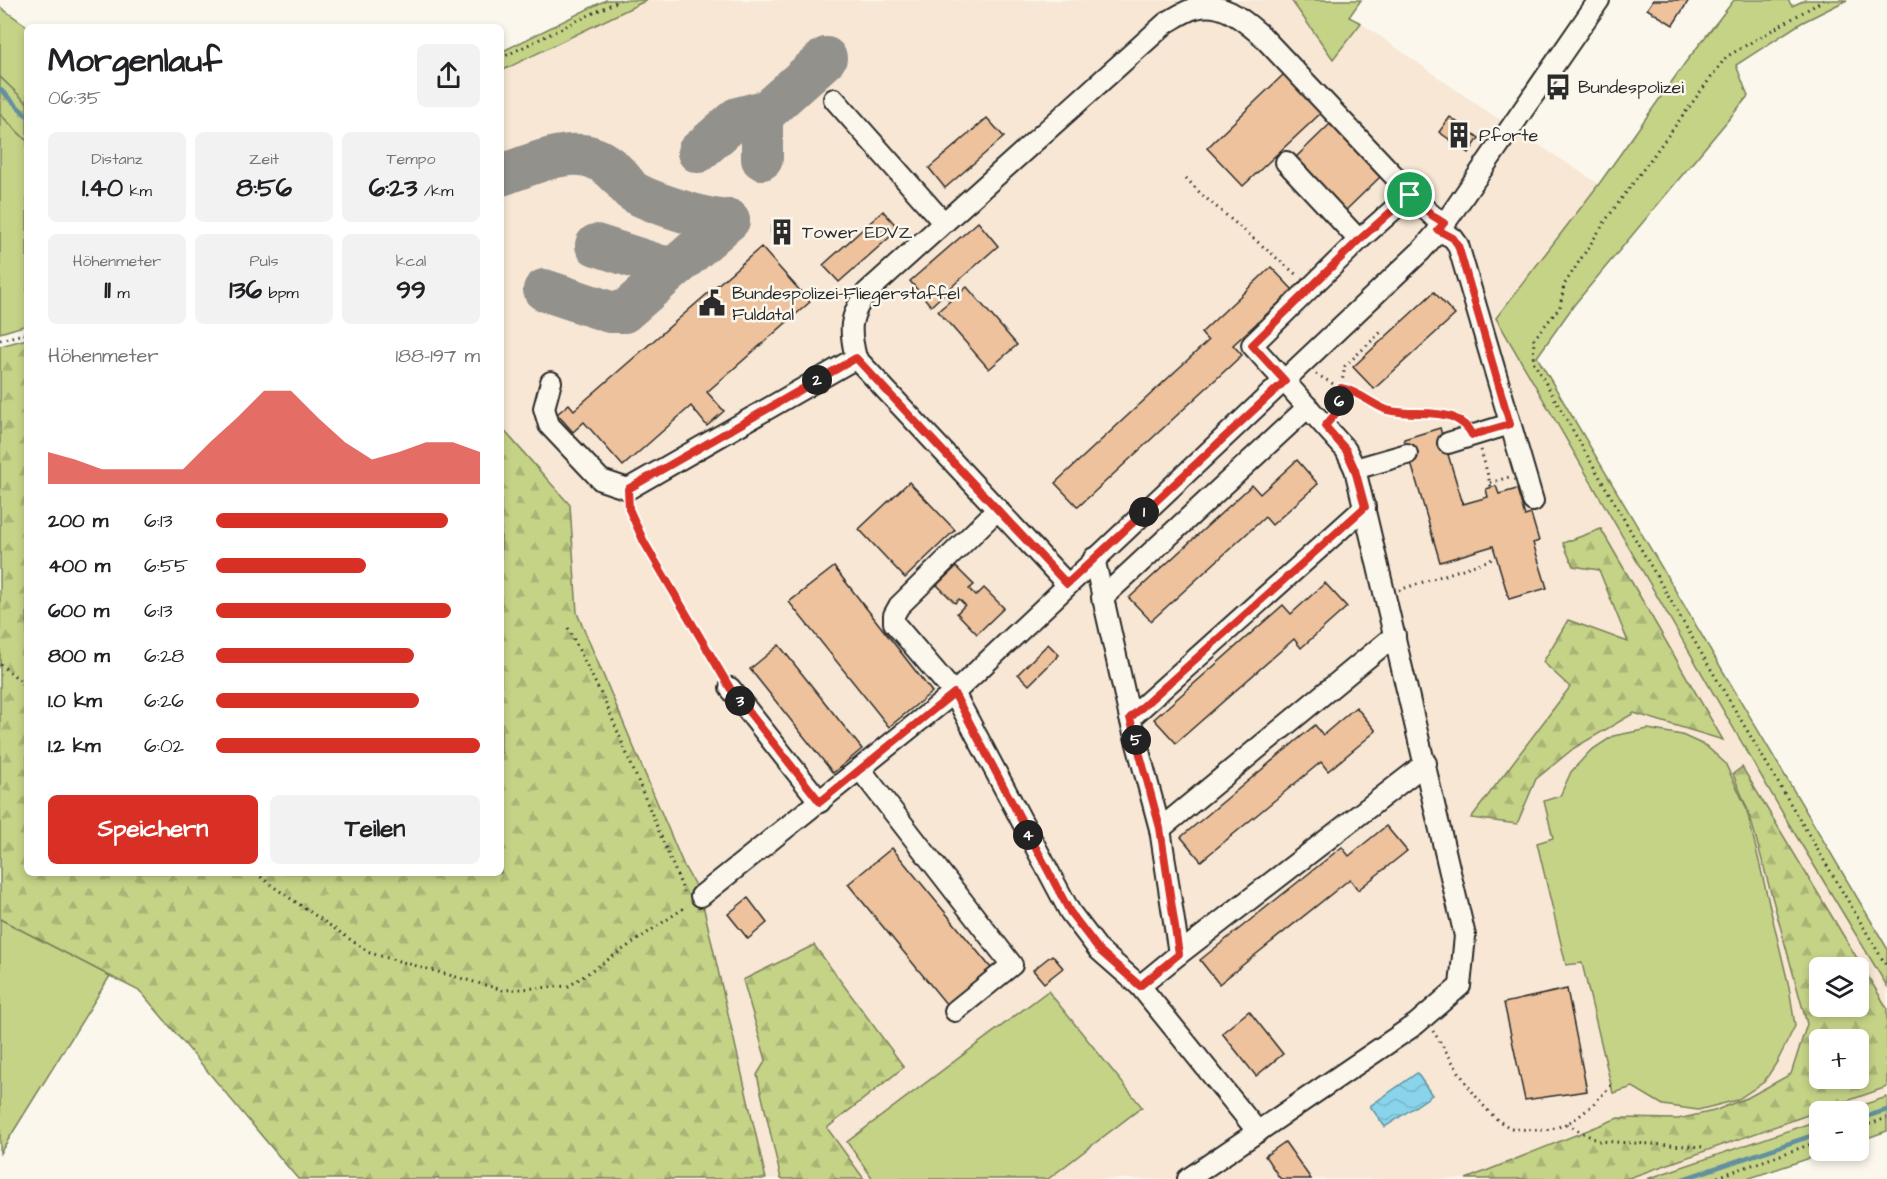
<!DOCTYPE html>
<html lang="de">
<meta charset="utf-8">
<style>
body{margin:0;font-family:"Architects Daughter",sans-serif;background:#f2f2f2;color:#202124;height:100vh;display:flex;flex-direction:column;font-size:22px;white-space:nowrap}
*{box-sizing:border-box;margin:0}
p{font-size:20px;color:#757577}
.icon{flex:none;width:33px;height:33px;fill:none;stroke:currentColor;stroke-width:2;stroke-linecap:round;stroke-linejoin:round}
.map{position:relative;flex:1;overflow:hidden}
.sheet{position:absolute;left:24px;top:24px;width:480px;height:852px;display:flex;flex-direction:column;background:#fff;border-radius:9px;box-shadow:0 3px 9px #0003}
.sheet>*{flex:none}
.controls{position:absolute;left:1809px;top:957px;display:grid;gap:12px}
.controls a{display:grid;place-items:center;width:60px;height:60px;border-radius:9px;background:#fff;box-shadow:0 3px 9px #0003;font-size:30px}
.pin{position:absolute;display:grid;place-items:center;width:51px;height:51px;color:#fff;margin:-26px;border:3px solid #fff;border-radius:50%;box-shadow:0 2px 6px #0007}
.km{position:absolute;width:30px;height:30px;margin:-15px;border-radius:50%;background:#222;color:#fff;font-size:16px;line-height:30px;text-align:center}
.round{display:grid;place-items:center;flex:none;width:63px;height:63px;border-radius:9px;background:#f2f2f2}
.headline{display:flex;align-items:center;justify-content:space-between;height:102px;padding:0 24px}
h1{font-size:33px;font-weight:700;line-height:45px}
.stats{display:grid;grid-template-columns:repeat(3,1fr);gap:9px;height:102px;padding:6px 24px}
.stats div{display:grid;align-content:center;border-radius:9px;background:#f2f2f2;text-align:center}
.stats b{font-size:26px;font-weight:700}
.stats small{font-size:16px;font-weight:400}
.stats p{font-size:16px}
.chart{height:168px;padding:12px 24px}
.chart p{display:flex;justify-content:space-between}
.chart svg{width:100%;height:108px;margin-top:6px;fill:#d93025;opacity:.7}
.action{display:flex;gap:12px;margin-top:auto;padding:12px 24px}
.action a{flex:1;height:69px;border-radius:9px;background:#d93025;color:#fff;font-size:24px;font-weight:700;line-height:69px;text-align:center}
.action a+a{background:#f2f2f2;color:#202124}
ul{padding:0 24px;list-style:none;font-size:20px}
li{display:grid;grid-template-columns:96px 72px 1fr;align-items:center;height:45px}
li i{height:15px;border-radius:8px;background:#d93025}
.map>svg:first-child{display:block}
</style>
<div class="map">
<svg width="1887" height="1179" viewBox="0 0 1887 1179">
<defs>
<pattern id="forest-firs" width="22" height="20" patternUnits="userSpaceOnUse" patternTransform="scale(1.5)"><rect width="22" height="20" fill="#c5d387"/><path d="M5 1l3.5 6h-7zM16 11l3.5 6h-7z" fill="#a9b575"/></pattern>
<pattern id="water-waves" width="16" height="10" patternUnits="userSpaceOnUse" patternTransform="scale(1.5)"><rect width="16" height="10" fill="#89d4ea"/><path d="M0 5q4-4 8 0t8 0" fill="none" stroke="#76b6c9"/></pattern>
</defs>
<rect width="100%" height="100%" fill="#fbf7ec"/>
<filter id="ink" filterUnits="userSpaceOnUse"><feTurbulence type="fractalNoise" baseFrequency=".0167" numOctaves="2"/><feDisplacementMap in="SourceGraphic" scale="12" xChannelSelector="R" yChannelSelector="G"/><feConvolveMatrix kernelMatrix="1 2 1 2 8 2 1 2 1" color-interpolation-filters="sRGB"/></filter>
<g filter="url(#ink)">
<path fill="#f7e7d4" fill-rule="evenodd" d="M647 0H1291L1333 59 1361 23 1482 108 1599 184 1496 319 1791 828 1887 987V1097L1844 1111 1820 1112 1819 1120 1647 1179H766L701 896 684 866 577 618 570 505 501 427V71ZM1820 968H1858V1006H1820ZM1820 1040H1858V1078H1820Z"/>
<g fill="#c5d387" stroke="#787f59" stroke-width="1.5">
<polygon points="606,0 647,0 501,71 501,52"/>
<polygon points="1291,0 1361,0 1349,17 1361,23 1333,59"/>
<polygon points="1734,0 1788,0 1792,6 1805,0 1847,0 1801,23 1736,65 1748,96 1574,305 1537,357 1887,948 1887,986 1789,824 1496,318 1599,184 1685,63"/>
<polygon points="0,7 28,27 27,103 0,77"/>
<polygon points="0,114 27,141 27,325 0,333"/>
<polygon points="1648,729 1682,735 1706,746 1725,763 1746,807 1789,987 1795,1026 1777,1062 1764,1082 1737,1100 1698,1110 1663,1105 1633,1087 1613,1093 1582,963 1566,965 1537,843 1553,838 1544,801 1560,796 1571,772 1590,751 1613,736"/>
<polygon points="0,919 110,976 0,1153"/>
<polygon points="1048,991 1142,1107 1048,1179 873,1179 847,1142"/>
<polygon points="1887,1097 1887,1131 1859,1141 1858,1112 1844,1111"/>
<polygon points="1819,1120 1820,1150 1831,1151 1747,1179 1647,1179"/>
</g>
<g fill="url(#forest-firs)" stroke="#787f59" stroke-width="1.5" fill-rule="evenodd">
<polygon points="0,77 27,103 27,141 0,114"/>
<polygon points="27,339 27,873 501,873 501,427 570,505 577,613 684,866 701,896 766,1179 298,1179 141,992 0,919 0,346"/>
<polygon points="1601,529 1723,740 1634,713 1574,748 1536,779 1517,824 1471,818 1570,687 1543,662 1568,620 1628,642 1599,570 1573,566 1563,543"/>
<path d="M1742 767 1887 1008V1087L1626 1179H1466L1618 1118 1678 1119 1714 1111 1749 1097 1791 1074 1807 1024 1749 813 1733 774ZM1820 968H1858V1006H1820ZM1820 1040H1858V1078H1820Z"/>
<polygon points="814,945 904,1067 827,1128 864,1179 781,1179 757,1075 766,1060 743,980"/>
</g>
<polygon fill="url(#water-waves)" stroke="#63909e" stroke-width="1.5" points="1417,1073 1432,1095 1385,1127 1370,1106"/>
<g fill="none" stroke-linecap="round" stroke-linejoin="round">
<g stroke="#63909e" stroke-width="4.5">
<polyline points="0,89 27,116"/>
<polyline points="1858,1119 1887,1110"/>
<polyline points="1683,1179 1820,1133"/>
</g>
<g stroke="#93918c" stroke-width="42">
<polyline points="698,152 737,118 768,110 826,58"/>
<polyline points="762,159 762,122 763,116 768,110"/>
<path d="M501 175C525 167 555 153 581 155 597 156 610 166 620 177 624 181 628 188 632 191 647 201 712 223 729 220"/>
<polyline points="596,245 661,266 671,267 679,264"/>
<polyline points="544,290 610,312 624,312 729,220"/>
</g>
</g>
<g fill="#edc29c" stroke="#2b2b2b" stroke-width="1.5">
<polygon points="1653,0 1689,0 1673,25 1647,9"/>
<polygon points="1284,74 1321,113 1243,186 1207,148"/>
<polygon points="1450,117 1479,138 1469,153 1439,132"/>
<polygon points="987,118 1004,137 945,188 929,168"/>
<polygon points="1330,124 1380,177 1344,212 1294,159"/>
<polygon points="883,211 899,229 839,282 823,265"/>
<circle cx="782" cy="231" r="11"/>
<polygon points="978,222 998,246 949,289 955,297 967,287 1017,345 989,369 938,311 950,301 944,294 931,306 910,281"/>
<polygon points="761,247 810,302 707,392 724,411 707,426 691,406 623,466 584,422 573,432 557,414 569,404 574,410"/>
<polygon points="1271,267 1293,290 1233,345 1242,355 1078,507 1055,483 1208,341 1201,333"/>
<polygon points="1434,292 1455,315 1374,389 1353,367"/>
<polygon points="1440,428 1463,504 1488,497 1486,489 1496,486 1499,494 1517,489 1525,516 1531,514 1539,541 1533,543 1547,588 1509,599 1493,546 1440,562 1404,439"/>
<polygon points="1297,460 1318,484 1272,525 1265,517 1151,621 1129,598 1252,485 1260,494"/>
<polygon points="909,482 955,530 905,578 859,529"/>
<polygon points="834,567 932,692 889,727 789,602"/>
<polygon points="956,567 974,585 969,589 976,596 984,588 1004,608 977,634 957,613 965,605 959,599 955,603 937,585"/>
<polygon points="1325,583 1347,607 1301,648 1294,639 1176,743 1154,719 1283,605 1291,614"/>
<polygon points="1048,644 1059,655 1029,685 1018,674"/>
<polygon points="779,645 862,749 833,773 750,669"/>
<polygon points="1356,707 1376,731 1328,771 1321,762 1201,861 1181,837 1315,725 1323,735"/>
<polygon points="1386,826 1407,851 1358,890 1350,879 1219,984 1200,960 1342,847 1349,856"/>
<polygon points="892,848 991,968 947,1005 848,884"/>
<polygon points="748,898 767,923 748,939 728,914"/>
<polygon points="1052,955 1063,968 1044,983 1033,970"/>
<polygon points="1567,989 1587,1091 1525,1100 1504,1003"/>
<polygon points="1249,1011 1283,1054 1256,1076 1222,1033"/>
<polygon points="1285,1142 1311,1179 1281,1179 1279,1177 1265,1156"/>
</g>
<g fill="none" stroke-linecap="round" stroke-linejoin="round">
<g stroke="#2b2b2b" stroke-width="24">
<g id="minor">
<polyline points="834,99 943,222"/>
<polyline points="1286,162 1359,240"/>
<polyline points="1410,195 1433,216 1445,223"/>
<polyline points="1438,230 1453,238 1458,245 1533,501"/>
<polyline points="551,382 544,408 549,425 601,480 628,489 856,358"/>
<polyline points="1448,443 1510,424"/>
<polyline points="1355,469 1407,454"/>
<polyline points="998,509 899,606 894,615 894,623 954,693 1070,912 1099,950 1140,986 1258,1132"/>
<polyline points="1094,558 1130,718 1160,829 1179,954"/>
<path d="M1067 584 856 358C849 330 849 317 866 293L1166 23C1175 18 1186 10 1196 8 1223 1 1243 20 1262 36L1398 180 1410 195 1359 240 1252 345 1346 450 1355 469 1465 936 1460 986 1416 1024 1188 1179"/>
<polyline points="1102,598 1308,407"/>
<polyline points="730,688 820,802"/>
<polyline points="1130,718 1365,507"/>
<polyline points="860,769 1012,965 955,1011"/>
<polyline points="1160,829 1395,635"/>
<polyline points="701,896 954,693 1421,251 1445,223 1599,0"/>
<polyline points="1140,986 1179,954 1426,763"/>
</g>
</g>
<g stroke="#2b2b2b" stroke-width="3" stroke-dasharray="1.5 4.5" stroke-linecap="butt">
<polyline points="1824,0 1726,57 1608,217 1564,285 1560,307 1534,339 1533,361 1683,622 1887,967"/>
<polyline points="501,58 620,0"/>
<polyline points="1186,178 1201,194 1298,276"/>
<polyline points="0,340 27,333"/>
<polyline points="1316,374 1340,388 1351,390 1363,398 1387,409 1403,413 1451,417 1460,422"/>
<polyline points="1336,414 1345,366 1382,331"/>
<polyline points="1481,450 1491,487"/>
<polyline points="1490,483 1509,477"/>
<polyline points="629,507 644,542 722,674"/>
<polyline points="1399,590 1493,559"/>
<polyline points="568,628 607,706 684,892"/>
<polyline points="0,664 27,686"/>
<polyline points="256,873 271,885 370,953 503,990 569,986 687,906"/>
<path d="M1433 1031C1451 1058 1479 1111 1507 1126 1513 1130 1526 1129 1534 1130 1568 1132 1590 1109 1611 1085"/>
<polyline points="1567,1124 1598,1141 1705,1147"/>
<polyline points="1858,1128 1887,1118"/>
<polyline points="1712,1179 1820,1141"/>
</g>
<use href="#minor" stroke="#fbf7ec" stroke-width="20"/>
</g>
</g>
<g fill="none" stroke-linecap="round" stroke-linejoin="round" filter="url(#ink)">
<g stroke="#fff" stroke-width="12">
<path id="route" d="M1410 195 1433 216 1444 223 1438 230 1453 238 1458 245 1510 424 1472 435C1468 426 1461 421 1452 417 1432 410 1408 416 1387 410 1371 404 1358 391 1341 388L1337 412 1325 426 1346 450 1355 470 1365 507 1130 718 1160 828 1179 954 1140 986 1099 950 1070 912 954 693 820 802 730 688 644 542 629 509 628 489 856 358 1067 584 1285 381 1252 345 1359 240Z"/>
</g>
<use href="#route" stroke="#d93025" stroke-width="8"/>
</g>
<defs>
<g id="bus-bare" transform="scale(2.07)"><path d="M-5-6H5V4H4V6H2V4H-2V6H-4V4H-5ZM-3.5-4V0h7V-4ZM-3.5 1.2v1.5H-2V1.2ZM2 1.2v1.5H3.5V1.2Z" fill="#2b2b2b" stroke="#fbf7ec" stroke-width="2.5" paint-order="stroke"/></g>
<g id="building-bare" transform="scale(2.07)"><path d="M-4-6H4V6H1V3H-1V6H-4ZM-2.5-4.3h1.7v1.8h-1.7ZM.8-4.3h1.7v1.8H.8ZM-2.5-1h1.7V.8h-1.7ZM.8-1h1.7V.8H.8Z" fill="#2b2b2b" stroke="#fbf7ec" stroke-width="2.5" paint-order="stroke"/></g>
<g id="civic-bare" transform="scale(2.07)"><path d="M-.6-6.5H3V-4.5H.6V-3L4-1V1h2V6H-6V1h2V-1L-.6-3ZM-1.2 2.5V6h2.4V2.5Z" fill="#2b2b2b" stroke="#fbf7ec" stroke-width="2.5" paint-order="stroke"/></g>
</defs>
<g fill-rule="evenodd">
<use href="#bus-bare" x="1558" y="87"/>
<use href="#building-bare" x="1459" y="135"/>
<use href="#building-bare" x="782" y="232"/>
<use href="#civic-bare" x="712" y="303"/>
</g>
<g text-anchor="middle" stroke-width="5" stroke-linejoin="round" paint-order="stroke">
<g font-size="18" fill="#2b2b2b" stroke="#fbf7ec" text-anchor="start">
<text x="1578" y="93">Bundespolizei</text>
<text x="1479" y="141">Pforte</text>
<text x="802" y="238">Tower EDVZ</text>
<text x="732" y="299">Bundespolizei-Fliegerstaffel<tspan x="732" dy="21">Fuldatal</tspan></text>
</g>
</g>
</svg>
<div class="controls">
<a><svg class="icon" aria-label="layers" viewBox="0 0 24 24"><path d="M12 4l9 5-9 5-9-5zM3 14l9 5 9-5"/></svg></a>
<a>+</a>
<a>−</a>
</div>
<div class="pin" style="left:1410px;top:195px;background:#1e9e55"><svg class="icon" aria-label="arrive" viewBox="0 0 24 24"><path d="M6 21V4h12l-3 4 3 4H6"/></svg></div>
<b class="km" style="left:1144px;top:512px">1</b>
<b class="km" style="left:817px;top:380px">2</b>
<b class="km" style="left:740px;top:701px">3</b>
<b class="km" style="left:1028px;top:835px">4</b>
<b class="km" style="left:1136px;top:740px">5</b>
<b class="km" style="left:1339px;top:401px">6</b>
<section class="sheet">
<div class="headline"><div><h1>Morgenlauf</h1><p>06:35</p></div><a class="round"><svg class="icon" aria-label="share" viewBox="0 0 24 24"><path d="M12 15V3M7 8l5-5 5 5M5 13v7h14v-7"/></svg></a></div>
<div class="stats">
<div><p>Distanz</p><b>1.40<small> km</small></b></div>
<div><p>Zeit</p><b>8:56</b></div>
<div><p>Tempo</p><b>6:23<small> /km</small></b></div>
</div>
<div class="stats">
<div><p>Höhenmeter</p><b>11<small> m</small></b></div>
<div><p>Puls</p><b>136<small> bpm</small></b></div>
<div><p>kcal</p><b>99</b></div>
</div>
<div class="chart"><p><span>Höhenmeter</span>188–197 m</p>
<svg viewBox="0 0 160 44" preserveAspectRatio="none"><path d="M0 44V31L10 34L20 38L30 38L40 38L50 38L60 27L70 17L80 6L90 6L100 17L110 27L120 34L130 31L140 27L150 27L160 31V44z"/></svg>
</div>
<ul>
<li><b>200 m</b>6:13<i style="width:88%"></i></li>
<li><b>400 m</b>6:55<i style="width:57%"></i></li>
<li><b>600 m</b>6:13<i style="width:89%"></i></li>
<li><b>800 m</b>6:28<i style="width:75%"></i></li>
<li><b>1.0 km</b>6:26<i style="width:77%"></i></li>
<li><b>1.2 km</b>6:02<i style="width:100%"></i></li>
</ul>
<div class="action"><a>Speichern</a><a>Teilen</a></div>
</section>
</div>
